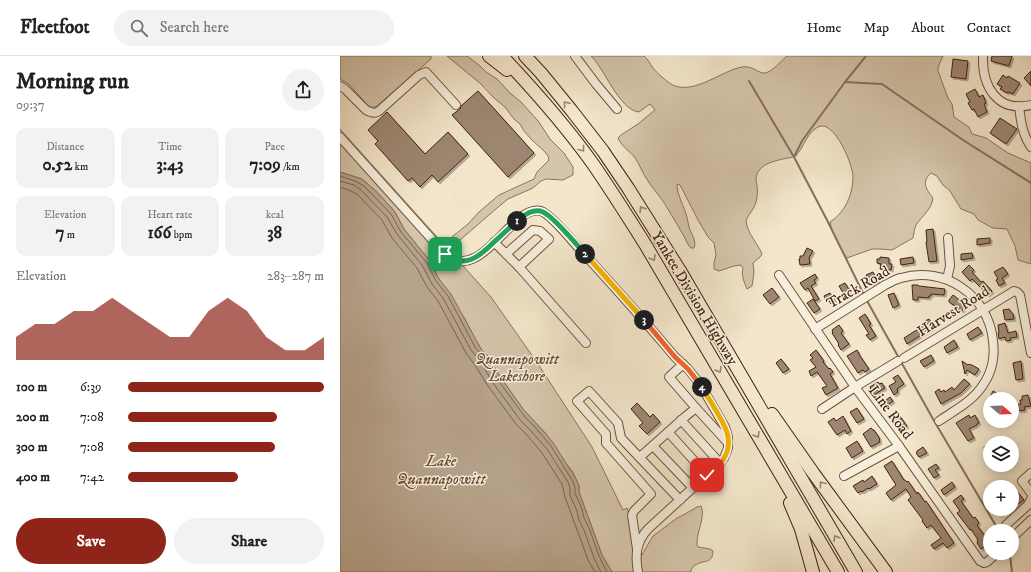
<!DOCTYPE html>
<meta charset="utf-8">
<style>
body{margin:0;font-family:"IM FELL DW Pica",serif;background:#f2f2f2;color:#202124;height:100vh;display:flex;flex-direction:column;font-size:15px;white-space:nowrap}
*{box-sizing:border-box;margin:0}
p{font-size:13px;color:#757577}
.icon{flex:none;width:22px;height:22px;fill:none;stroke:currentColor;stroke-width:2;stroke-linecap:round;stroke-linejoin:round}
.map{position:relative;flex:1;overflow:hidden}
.sheet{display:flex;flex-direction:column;background:#fff;width:340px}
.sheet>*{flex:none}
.needle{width:26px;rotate:109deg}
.controls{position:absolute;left:643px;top:336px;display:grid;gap:8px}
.controls a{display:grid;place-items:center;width:36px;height:36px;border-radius:50%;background:#fff;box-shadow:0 2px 10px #0003;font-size:20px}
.pin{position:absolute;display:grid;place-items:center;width:34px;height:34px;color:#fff;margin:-17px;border-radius:8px;box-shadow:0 2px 6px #0006}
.km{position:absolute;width:20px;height:20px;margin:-10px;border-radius:50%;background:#222;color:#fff;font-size:11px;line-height:20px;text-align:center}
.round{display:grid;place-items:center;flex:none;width:42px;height:42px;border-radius:21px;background:#f2f2f2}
.summary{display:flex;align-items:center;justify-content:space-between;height:68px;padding:0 16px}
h1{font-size:22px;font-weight:700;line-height:30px}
.metrics{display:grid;grid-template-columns:repeat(3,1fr);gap:6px;height:68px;padding:4px 16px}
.metrics div{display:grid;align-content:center;border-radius:10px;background:#f2f2f2;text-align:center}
.metrics b{font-size:17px;font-weight:700}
.metrics small{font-size:11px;font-weight:400}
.metrics p{font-size:11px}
.chart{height:112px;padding:8px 16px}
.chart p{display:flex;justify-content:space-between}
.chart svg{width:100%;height:72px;margin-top:4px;fill:#8f2418;opacity:.7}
.action{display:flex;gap:8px;margin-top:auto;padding:8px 16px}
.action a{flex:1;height:46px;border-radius:24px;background:#8f2418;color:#fff;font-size:16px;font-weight:700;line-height:46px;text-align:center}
.action a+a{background:#f2f2f2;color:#202124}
ul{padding:0 16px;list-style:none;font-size:13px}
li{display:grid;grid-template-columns:64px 48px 1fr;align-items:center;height:30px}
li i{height:10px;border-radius:5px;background:#8f2418}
header{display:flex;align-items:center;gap:24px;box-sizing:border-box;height:56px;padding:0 20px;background:#fff;border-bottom:1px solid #e0e0e0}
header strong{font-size:19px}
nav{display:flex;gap:22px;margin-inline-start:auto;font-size:14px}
.search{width:280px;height:36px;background:#f2f2f2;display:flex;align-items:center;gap:10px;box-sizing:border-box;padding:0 14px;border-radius:22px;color:#757577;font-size:15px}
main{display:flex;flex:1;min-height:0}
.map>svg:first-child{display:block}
</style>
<header>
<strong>Fleetfoot</strong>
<div class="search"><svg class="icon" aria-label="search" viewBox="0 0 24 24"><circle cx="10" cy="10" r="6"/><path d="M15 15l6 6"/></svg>Search here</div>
<nav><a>Home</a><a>Map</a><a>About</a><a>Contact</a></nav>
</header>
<main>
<section class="sheet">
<div class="summary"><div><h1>Morning run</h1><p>09:37</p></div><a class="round"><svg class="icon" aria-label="share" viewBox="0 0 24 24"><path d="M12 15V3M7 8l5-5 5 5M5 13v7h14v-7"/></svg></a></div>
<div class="metrics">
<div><p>Distance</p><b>0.52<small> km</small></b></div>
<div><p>Time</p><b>3:43</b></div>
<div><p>Pace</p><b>7:09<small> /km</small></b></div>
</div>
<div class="metrics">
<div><p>Elevation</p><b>7<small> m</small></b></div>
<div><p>Heart rate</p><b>166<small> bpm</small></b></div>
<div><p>kcal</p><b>38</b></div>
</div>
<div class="chart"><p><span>Elevation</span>283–287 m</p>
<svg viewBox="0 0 160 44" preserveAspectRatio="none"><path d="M0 44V30L10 22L20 22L30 14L40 14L50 6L60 14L70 22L80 30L90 30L100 14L110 6L120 14L130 30L140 38L150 38L160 30V44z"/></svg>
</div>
<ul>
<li><b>100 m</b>6:39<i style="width:100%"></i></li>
<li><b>200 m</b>7:08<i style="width:76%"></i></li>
<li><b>300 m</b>7:08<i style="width:75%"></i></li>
<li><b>400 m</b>7:42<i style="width:56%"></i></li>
</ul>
<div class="action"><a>Save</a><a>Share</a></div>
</section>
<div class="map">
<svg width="691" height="516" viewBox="0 0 691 516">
<defs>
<filter id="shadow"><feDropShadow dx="2" dy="2" stdDeviation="0" flood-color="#0004"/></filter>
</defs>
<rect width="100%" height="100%" fill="#f3e6cb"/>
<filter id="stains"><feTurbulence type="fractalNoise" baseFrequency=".005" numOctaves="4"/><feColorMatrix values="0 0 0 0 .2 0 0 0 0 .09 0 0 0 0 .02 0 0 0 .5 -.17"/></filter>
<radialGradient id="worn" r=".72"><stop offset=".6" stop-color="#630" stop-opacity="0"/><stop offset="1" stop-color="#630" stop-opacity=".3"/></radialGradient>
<g fill="#d5c5ab" stroke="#8c735e">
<polygon points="0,0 91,0 91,3 36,51 29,51 9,28 0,23"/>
<polygon points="107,0 127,0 140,10 146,16 157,23 170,37 181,46 199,66 210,83 224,97 233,111 233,119 223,124 206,123 201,125 193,132 168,143 157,152 112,191 108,190 106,188 113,180 128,168 139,156 159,139 194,123 197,116 209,104 208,100 205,96 192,84 184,75 180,68 174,63 165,51 154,42 141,28"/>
<path d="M251 0H304C308 3 310 8 313 12 317 17 329 28 335 30 357 37 381 15 402 11 412 9 419 18 425 17 432 16 441 5 447 0H603L598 11V15L608 42 612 48 614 61 629 71 632 78 646 82 668 97 691 107V208L678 204 675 190 667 173 653 172 649 170 638 164 634 158 621 153 610 135 603 129 597 120 591 117C581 126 586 133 593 142 592 153 582 160 576 169 574 173 574 178 573 182L552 194 540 193H532L507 202C500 193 492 177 490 166 505 157 513 138 513 121 513 109 496 68 481 70 471 72 465 86 461 93 459 96 458 97 456 100L455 99 453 101C440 104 416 106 416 124 416 125 417 129 417 130 418 135 417 142 416 146 414 154 408 158 406 165 408 179 417 186 422 198L420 201 413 207 414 216 412 230 407 233C404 226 401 219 403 212L401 209 394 210 379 215 374 213V207L376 199 374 187 368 181 358 164 340 129 337 128C337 137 342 147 345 155 347 160 348 166 349 171 351 178 357 185 354 192H351L349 190C342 176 334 163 326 150 321 141 313 133 308 125 303 118 300 110 296 103 290 95 282 91 278 82L281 79 298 68 315 54 310 48 299 56C279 54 265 13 251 0Z"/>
<path d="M0 73 151 241 198 308 252 391 283 454 287 452 302 499 307 490 313 480 337 462 345 458 357 451 361 450C366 461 356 476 357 489L358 491 370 493 373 495C373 511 358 501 351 514V516H272L262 499 239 436V430L233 416 224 405 207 379 183 353 161 322 148 300 141 293 134 281 125 263 99 223 92 210 90 205 64 173 55 156 37 136 22 123 0 116Z"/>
</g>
<polygon fill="#b7a38c" stroke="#886f5b" points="0,116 22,123 37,136 55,156 64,173 90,205 92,210 99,223 111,238 141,293 148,300 161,322 183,353 207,379 214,388 236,423 239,430 239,436 262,499 272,516 0,516"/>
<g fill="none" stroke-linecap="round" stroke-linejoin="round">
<g stroke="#7c624e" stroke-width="1">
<polyline points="0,120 15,125 24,130 51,158 61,176 87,207 96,225 108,240 135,291 144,302 158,324 185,361 194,370 211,390 232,424 235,431 235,437 242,453 244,462 249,472 259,500 267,516"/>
<polyline points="0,125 14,129 21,134 47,161 57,178 82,209 92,228 103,242 131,294 140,305 153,327 181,365 190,374 207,393 228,426 230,432 230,439 237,455 239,464 244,474 254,502 261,516"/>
<polyline points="0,131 11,135 17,138 42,164 52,182 77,212 87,231 98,245 126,297 135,309 148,330 176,368 186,378 202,397 222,428 225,441 231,457 234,466 238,476 248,504 255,516"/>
</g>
<g stroke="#886f5b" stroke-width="2">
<polyline points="409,25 454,101 487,164 524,239"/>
<polyline points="505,26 542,28 623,84 691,127"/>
<polyline points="454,101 462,85 505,26 526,0"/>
<polyline points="526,243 593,363 659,475"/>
<polyline points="670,499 672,516"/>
</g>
</g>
<g fill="#9e8772" stroke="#422111" filter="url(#shadow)">
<polygon points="652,0 672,0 669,10 651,5"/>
<polygon points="613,3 628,5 626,23 611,21"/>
<polygon points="691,15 691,30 684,22"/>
<polygon points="663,19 667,22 668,20 680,27 673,38 668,36 667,37 660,33 662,31 657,28"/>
<polygon points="635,33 639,41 643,39 646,47 644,48 647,56 638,61 634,53 632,54 628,47 630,46 626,38"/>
<polygon points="138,35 194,97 168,121 112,59 120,53 121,50"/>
<polygon points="47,56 85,98 108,76 128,98 98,126 92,119 80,131 72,122 68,125 35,88 38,85 28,74"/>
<polygon points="660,62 677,73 666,88 650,77"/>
<polygon points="593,173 597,205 589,206 586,186 587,186 586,174"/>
<polygon points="650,182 650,187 637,189 637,183"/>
<polygon points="467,192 473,195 469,202 470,208 460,209 459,203 460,203 460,200 463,200"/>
<polygon points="632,197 633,202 621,204 621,198"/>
<polygon points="540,201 549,202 549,208 552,208 551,214 540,213 541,208 537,207 537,203 540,203"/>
<polygon points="573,201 574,207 561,209 560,203"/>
<polygon points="629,209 634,214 632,216 641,226 643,225 652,235 648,239 632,223 630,225 622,216"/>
<polygon points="663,211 668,218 662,222 665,227 659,230 656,224 658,223 654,216"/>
<polygon points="533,216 538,225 531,228 526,219"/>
<polygon points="475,218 477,222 474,224 476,227 471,230 479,243 475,245 468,232 465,234 460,227"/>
<polygon points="505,227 511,237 505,240 499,230"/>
<polygon points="572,229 578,229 579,230 605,233 604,239 591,238 591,240 589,240 589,242 578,241 578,244 573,244"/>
<polygon points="432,232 439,241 430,248 423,239"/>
<polygon points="490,237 495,245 491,248 488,243 486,244 484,240"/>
<polygon points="554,237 559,249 553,252 548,239"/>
<polygon points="613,239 626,249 622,255 609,246 609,244"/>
<polygon points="473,243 480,253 474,257 467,247"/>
<polygon points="669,253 673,258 674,263 665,264 663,254"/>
<polygon points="525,258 531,268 529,269 536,280 530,284 526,279 529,278 519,262"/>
<polygon points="589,263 594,271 567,288 564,282 586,268 585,265"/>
<polygon points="665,267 668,277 676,275 677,281 670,282 671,284 666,285 665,281 659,283 658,277 659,277 658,269"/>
<polygon points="499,269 503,275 501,277 509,288 501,294 498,289 499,288 492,277 493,276 492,274"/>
<polygon points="638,271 642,277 630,284 627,278"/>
<polygon points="614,284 618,291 607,297 604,291"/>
<polygon points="476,294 484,305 483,306 489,313 490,312 493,316 490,318 498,332 486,339 482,332 487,330 477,316 471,320 469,315 476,311 470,304 473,302 470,299"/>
<polygon points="517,294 520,300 529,313 525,316 523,314 518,317 507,300"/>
<polygon points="591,299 594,305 584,311 580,305"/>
<polygon points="441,303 449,313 443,317 436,307"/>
<polygon points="622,305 628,309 629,308 631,309 632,309 639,313 635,319 627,314 625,318"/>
<polygon points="681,305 683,323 676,324 673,307"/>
<polygon points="558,319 564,328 557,333 558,336 554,339 549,330 556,326 553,322"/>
<polygon points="624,323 630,328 621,337 601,348 595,336 599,333 601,336 604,334 605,336 612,331 614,334"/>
<polygon points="538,326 539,328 542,327 545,332 534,339 534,338 532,339 529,335 531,334 530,331"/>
<polygon points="653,335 667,343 653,343 650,341"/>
<polygon points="688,339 691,350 684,351 685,354 679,355 678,348 681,348 680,344 682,344 682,340"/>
<polygon points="550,341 553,345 544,352 541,348"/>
<polygon points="297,347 310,361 313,358 320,366 307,378 299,370 303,367 291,353"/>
<polygon points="517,352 524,363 517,367 510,356"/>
<polygon points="559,359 567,370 561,374 553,363"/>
<polygon points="629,359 630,362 635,359 639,367 637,368 637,369 629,373 634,382 628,385 616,367"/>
<polygon points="503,360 511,375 507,378 505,374 497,379 488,366 494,362 496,365"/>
<polygon points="531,372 533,374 534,374 540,383 539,384 540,386 531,391 523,378"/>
<polygon points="517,385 523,395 512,402 506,392"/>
<polygon points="650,389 650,408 649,408 644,391"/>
<polygon points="583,391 587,397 579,401 576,397 577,396 577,395"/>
<polygon points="552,405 564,424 565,424 567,426 568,425 575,435 577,438 578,436 585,446 586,445 614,487 607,492 603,487 594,493 591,489 601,482 591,469 587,472 582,465 583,464 568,444 571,441 566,433 551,444 546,437 556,429 544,410"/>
<polygon points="596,408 599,412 595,414 599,419 594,422 588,413"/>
<polygon points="532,420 537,428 529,433 528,432 522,436 521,435 518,437 513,430 523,424 524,426"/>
<polygon points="612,426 615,431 604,439 601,434"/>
<polygon points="676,434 684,444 672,452 672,437"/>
<polygon points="621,439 624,443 621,445 633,462 635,461 639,467 637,469 650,487 641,493 637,487 638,487 637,485 638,484 631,473 630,474 617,457 620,455 613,445"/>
</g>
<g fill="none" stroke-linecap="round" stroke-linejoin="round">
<g stroke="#6e5240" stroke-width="10">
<g id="minor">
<polyline points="235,0 256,28 277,53"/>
<path d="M643 0C642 30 657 57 691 49"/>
<path d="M0 30 5 33 26 54C31 57 35 58 39 55L79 19 86 16 116 49"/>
<path d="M679 50C681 66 682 77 691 91"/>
<path d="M0 81 105 198C142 229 172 147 201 155 210 158 229 181 236 189 270 226 303 263 335 301L348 313 360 328 385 371 388 381V392L384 402 380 407 308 473C296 486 295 500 298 516"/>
<polyline points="154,186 179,211"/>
<polyline points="166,198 193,174 200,175 209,183 179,211 246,287"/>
<polyline points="439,219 515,331 559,390 640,505 644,507 647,506 657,497"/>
<polyline points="607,223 610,210 608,182"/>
<path d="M475 273 545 229C550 227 555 223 561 222 605 209 649 240 653 285 655 300 652 316 643 329 632 346 615 354 599 365"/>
<polyline points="564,302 674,235 677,236 680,239 691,297"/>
<polyline points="343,308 329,321 356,352"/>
<polyline points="482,353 515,331 558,305"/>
<polyline points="341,364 380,407"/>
<polyline points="328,376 367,419"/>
<polyline points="313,390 353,432"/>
<polyline points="300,401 346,360 356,352 388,387"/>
<polyline points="691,417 682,425 691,437"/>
<polyline points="504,420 559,390"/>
<polyline points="666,469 688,449 691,443"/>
<polyline points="672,482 691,464"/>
<polyline points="297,493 292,459 294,455 311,438 266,387 266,378 237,345 249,335 278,367 281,382 340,444"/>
</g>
</g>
<g stroke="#422111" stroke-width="14">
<g id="highway">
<polyline points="149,0 167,14"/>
<path d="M162 0C194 34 226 70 253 108 271 134 288 161 305 188L498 516"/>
<polyline points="185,0 201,17 232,55 263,95 288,132 342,218 516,516"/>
<polyline points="432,358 474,418 546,516"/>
<polyline points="450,447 461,473 473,516"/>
</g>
</g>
<use href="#minor" stroke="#f7efdd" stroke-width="8"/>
<use href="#highway" stroke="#f3e6cb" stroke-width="12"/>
</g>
<defs><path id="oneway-chevron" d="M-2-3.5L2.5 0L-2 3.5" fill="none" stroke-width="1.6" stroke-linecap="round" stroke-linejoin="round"/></defs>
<g stroke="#9a846e">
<use href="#oneway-chevron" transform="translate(226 48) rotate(-130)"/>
<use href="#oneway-chevron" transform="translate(242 93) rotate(52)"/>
<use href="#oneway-chevron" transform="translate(302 153) rotate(-122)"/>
<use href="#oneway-chevron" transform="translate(313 202) rotate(60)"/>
<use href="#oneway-chevron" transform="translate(379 314) rotate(59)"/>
<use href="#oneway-chevron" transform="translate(417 379) rotate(59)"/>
<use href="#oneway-chevron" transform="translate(482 428) rotate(-126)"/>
<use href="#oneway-chevron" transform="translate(496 482) rotate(-120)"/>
</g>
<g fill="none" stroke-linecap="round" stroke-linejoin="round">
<g stroke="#fff" stroke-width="8">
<path id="split-1" d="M105 198C124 214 140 200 154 186 162 179 169 172 177 165"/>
</g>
<g stroke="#fff" stroke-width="8">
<path id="split-2" d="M177 165C183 159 194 152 203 156 214 161 236 188 245 198"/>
</g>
<g stroke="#fff" stroke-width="8">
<polyline id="split-3" points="245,198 304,264"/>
</g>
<g stroke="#fff" stroke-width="8">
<polyline id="split-4" points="304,264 335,301 348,313 362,331"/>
</g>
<g stroke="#fff" stroke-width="8">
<path id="split-5" d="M362 331C367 340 373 349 378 358 387 373 394 387 383 404 379 410 373 414 367 419"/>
</g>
<use href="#split-1" stroke="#22a559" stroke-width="5"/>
<use href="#split-2" stroke="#22a559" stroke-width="5"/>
<use href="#split-3" stroke="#f5b400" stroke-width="5"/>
<use href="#split-4" stroke="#f0652b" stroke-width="5"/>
<use href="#split-5" stroke="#f5b400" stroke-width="5"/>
</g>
<g text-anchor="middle" stroke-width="3" stroke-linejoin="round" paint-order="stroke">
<g font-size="15" fill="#422111" stroke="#f7efdd">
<text transform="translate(518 231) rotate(-30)" y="5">Track Road</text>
<text transform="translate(355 242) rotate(59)" y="5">Yankee Division Highway</text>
<text transform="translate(613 255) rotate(-32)" y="5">Harvest Road</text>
<text transform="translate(551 356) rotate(53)" y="5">Line Road</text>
</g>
<g font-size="15" font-style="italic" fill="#674a38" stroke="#f7efdd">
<text x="177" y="308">Quannapowitt<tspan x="177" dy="17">Lakeshore</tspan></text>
</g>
<g font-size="16" font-style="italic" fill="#6b4e3c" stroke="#f7efdd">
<text x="101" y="410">Lake<tspan x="101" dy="18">Quannapowitt</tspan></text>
</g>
</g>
<rect width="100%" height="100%" filter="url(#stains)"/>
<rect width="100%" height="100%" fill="url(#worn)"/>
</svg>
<div class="controls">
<a><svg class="needle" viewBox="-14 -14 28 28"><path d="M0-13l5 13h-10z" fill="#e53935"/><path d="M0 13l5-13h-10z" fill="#757577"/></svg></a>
<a><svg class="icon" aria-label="layers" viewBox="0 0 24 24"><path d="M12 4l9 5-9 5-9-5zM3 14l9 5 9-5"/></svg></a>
<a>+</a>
<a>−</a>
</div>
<div class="pin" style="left:105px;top:198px;background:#1e9e55"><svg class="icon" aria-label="arrive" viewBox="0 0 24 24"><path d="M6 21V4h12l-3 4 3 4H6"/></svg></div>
<div class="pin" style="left:367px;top:419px;background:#d93025"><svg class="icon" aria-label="check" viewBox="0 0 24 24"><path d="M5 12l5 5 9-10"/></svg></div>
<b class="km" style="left:177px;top:165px">1</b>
<b class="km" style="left:245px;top:198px">2</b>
<b class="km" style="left:304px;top:264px">3</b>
<b class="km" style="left:362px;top:331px">4</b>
</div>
</main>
